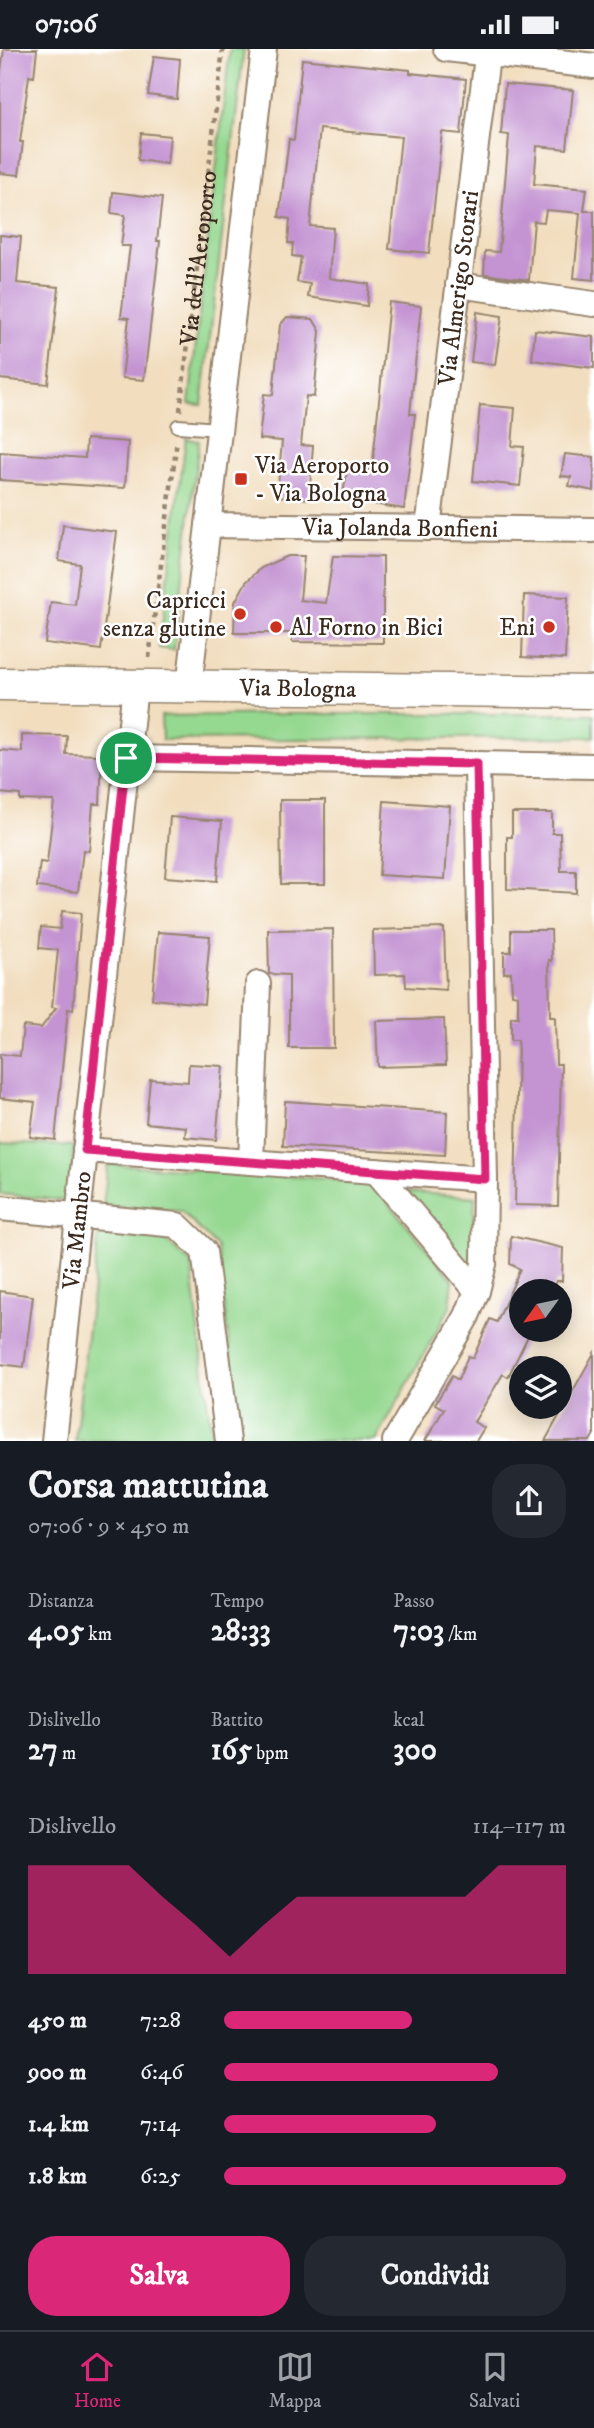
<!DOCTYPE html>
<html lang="it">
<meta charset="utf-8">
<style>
body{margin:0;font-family:"IM FELL DW Pica",serif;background:#242831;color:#f1f3f6;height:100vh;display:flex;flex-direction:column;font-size:26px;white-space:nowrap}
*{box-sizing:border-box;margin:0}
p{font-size:23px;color:#9ea1a6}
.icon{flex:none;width:38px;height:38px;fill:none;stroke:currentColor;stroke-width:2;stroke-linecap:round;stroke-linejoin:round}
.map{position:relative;height:1392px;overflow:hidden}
.panel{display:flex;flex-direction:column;background:#171b24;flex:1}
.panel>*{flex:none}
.needle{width:46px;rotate:237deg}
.tools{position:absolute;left:509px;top:1230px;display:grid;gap:14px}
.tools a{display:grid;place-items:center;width:63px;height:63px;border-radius:50%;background:#171b24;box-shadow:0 4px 18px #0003;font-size:35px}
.pin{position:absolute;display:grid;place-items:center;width:60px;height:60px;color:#fff;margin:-30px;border:4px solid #fff;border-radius:50%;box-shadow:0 2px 7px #0007}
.round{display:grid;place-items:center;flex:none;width:74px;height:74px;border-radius:28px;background:#242831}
.summary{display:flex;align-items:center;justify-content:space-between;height:119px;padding:0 28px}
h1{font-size:38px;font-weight:700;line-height:52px}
.metrics{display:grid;grid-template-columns:repeat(3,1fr);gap:10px;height:119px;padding:7px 28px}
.metrics div{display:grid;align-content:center}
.metrics b{font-size:30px;font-weight:700}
.metrics small{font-size:19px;font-weight:400}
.metrics p{font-size:19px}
.chart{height:196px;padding:14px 28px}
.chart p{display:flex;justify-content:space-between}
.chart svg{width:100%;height:126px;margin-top:7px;fill:#db2777;opacity:.7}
.cta{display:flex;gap:14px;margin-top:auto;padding:14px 28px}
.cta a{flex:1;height:80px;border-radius:28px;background:#db2777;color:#fff;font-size:28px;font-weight:700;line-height:80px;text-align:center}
.cta a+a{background:#242831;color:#f1f3f6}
ul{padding:0 28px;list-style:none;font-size:23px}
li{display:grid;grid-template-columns:112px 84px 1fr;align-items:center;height:52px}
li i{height:18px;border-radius:9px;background:#db2777}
.status{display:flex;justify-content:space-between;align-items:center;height:49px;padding:0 35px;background:#171b24;direction:ltr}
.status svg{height:19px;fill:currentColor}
.tab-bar{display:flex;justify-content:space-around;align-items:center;height:98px;border-top:2px solid #363941;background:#171b24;font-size:19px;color:#9ea1a6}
.tab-bar a{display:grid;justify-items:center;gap:4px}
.tab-bar .on{color:#db2777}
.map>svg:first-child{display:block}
</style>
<div class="status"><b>07:06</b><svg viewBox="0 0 49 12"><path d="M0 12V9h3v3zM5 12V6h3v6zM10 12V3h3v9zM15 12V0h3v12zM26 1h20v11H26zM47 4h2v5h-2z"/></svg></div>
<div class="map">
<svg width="594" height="1392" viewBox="0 0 594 1392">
<rect width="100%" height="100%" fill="#fff"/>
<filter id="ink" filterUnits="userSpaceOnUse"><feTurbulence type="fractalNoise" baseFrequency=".0143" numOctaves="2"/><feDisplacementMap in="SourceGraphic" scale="14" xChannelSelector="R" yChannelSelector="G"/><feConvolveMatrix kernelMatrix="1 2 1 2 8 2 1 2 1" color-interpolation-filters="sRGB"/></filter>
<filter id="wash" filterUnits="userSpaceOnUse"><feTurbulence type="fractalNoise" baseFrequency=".00686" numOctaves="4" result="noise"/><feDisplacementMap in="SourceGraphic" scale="28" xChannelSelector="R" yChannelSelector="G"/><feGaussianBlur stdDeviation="1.57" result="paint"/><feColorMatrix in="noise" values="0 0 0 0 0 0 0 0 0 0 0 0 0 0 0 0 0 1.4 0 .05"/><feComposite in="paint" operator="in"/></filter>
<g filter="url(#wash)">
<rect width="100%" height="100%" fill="#f2debf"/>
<g fill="#95d890" stroke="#688157" stroke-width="2">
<polygon points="230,0 244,0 202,356 189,355"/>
<polygon points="186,389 199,392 174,601 159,599"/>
<polygon points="285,665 594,665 594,688 162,691 161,667"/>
<polygon points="0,1094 74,1097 68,1152 0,1145"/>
<polygon points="108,1115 371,1133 453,1231 450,1258 376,1392 241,1392 217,1198 181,1162 103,1157"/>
<polygon points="405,1143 475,1148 472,1221"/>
<polygon points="99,1184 161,1188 191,1214 212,1392 75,1392"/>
</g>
<g id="blocks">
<g fill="#c393d2">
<polygon points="4,0 37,0 34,28 29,27 20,93 23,93 19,126 0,124 0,29"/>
<polygon points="154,7 180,10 177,50 148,46"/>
<polygon points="302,10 410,21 410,24 466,30 461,85 442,83 429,204 389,200 401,88 320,80 310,177 333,179 329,229 369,235 367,257 308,248 310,235 297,233 301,208 292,207 293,194 288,194 290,170 279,168 289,90 294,91"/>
<polygon points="505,35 573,41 567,100 537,97 534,135 587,140 584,162 594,162 594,231 574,229 580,164 546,161 544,173 534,172 529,231 484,225 485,202 499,203 509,86 501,85"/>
<polygon points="141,84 170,87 167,115 138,111"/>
<polygon points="113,143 162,149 157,192 160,192 144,331 122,329 129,269 121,268 130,197 121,197 125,166 111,164"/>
<polygon points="0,186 21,188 17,234 59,238 48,335 0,330"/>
<polygon points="389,253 421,257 410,365 415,365 404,460 342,450 348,417 372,421"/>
<polygon points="477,263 502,267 495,316 471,313"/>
<polygon points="287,268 313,270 320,282 314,348 306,347 301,396 313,397 309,450 277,447 282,392 259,390 264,345 273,346 280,276"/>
<polygon points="535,281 594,288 594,319 532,311"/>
<polygon points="480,356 515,359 512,397 524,398 520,437 473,432"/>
<polygon points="86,390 128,393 125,439 0,431 0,403 85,409"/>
<polygon points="565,405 594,408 594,442 569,437 571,428 561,427"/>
<polygon points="63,476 117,483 101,601 45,594 51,553 75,556 80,515 59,512"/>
<polygon points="287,507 304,507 300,551 326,554 333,507 383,508 383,594 292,593 292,584 234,584 235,553 246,533 261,519"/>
<polygon points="524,546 568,548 565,610 522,608"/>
<polygon points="22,686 67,687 66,705 102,706 100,755 93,755 89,802 83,801 78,843 37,838 40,813 47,814 54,752 20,751 20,746 0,744 0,701 22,703"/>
<polygon points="280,751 325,751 325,835 281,835"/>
<polygon points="384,752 450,757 445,830 379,826"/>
<polygon points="512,764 552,764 552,784 560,784 561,822 576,822 576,844 507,840 507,788 512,788"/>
<polygon points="170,768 222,772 217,832 165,828"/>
<polygon points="62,862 81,864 73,961 68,960 55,1091 30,1088 35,1053 0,1049 0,1005 20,1007 23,977 41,979 56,959 52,958 58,901 39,899 41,878 60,880"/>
<polygon points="444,879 446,941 406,938 405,925 374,926 373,881"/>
<polygon points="333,880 334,999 289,999 289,926 269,925 268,881"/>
<polygon points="511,881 551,881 552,912 549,911 550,968 555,968 556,1015 561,1015 558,1157 515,1156 518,991 511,991 511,968 518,968 518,946 512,945 511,923 504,924 504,903 511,903"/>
<polygon points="158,883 210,887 204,955 152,950"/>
<polygon points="444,970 446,1016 378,1018 376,972"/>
<polygon points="189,1015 223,1017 216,1091 185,1088 186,1078 146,1074 150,1030 188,1033"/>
<polygon points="285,1052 447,1063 445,1106 283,1097"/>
<polygon points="511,1187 563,1199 562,1232 556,1232 552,1242 522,1242 522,1281 531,1281 508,1328 503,1325 474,1373 484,1379 476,1392 425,1392 444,1360 435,1355 452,1327 458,1331 468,1307 473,1309 490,1270 497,1273 520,1220 510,1215"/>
<polygon points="0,1242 33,1247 24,1318 0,1315"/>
<polygon points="594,1304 594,1385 590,1392 545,1392"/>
</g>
</g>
</g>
<g filter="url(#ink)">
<use href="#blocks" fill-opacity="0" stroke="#96846e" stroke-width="2"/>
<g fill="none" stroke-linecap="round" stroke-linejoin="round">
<g stroke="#96846e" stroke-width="16">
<polyline id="service" points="178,377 219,380"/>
</g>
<g stroke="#96846e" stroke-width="28">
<g id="minor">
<polyline points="446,0 594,17"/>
<polyline points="458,236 594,255"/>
<path id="s2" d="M208 476 594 481"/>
<path id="s3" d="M428 479 488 0"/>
<polyline points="189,638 264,0"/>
<polyline points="126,709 594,717"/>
<polyline points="85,1101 485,1130"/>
<polyline points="251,1113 258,935"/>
<polyline points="376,1122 477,1242"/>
<polyline points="0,1159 177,1176 204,1202 228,1392"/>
<path id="s4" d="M54 1392 135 637"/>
<polyline points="395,1392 467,1267 477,1242 484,1215 485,1130 477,715"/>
</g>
</g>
<g stroke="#96846e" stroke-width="35">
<g id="tertiary">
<path id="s5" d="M0 635 594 643"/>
</g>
</g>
<g stroke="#96846e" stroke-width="4.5" stroke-dasharray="5 5" stroke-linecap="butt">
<path id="s1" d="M180 362 223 0"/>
<polyline points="149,609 177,391"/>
</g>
<use href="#service" stroke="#fff" stroke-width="12"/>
<use href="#minor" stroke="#fff" stroke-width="24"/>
<use href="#tertiary" stroke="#fff" stroke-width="32"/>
</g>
</g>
<g fill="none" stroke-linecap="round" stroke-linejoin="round" filter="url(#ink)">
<g stroke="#fff" stroke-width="14">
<polygon id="route" points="126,709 477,715 485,1130 85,1101"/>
</g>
<use href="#route" stroke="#db2777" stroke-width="9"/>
</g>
<g fill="#c8321e" stroke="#fff" stroke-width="2.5">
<rect x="234" y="423" width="14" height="14" rx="3.5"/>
<circle cx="240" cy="565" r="7"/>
<circle cx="276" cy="578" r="7"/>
<circle cx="549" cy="578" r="7"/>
</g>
<g text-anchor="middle" stroke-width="5" stroke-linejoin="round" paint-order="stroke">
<g font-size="24" fill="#3b2a1e" stroke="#fff">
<text dy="8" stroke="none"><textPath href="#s1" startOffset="154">Via dell'Aeroporto</textPath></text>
<text dy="8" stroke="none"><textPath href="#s3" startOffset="242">Via Almerigo Storari</textPath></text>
<text dy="8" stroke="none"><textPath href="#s2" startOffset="192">Via Jolanda Bonfieni</textPath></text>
<text dy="8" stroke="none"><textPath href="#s5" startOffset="298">Via Bologna</textPath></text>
<text dy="8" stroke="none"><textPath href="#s4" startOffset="212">Via Mambro</textPath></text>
</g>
<g font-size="24" fill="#3b2a1e" stroke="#fff" text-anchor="start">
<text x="255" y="424">Via Aeroporto<tspan x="255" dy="28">- Via Bologna</tspan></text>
<text x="226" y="559" text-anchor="end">Capricci<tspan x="226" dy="28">senza glutine</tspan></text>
<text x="290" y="586">Al Forno in Bici</text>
<text x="535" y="586" text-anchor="end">Eni</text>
</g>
</g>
</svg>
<div class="tools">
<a><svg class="needle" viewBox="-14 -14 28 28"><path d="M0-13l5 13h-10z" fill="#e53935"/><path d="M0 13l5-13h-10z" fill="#9ea1a6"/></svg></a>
<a><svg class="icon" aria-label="layers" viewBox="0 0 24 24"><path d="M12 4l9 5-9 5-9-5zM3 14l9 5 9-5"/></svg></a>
</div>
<div class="pin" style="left:126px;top:709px;background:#1e9e55"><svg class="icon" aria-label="arrive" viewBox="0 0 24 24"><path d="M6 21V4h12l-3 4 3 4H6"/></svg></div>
</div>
<section class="panel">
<div class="summary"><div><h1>Corsa mattutina</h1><p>07:06 · 9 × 450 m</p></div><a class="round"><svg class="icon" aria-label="share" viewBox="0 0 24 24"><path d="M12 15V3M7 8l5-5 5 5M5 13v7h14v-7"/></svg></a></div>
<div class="metrics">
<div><p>Distanza</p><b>4.05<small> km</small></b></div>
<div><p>Tempo</p><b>28:33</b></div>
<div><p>Passo</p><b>7:03<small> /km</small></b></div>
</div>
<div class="metrics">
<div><p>Dislivello</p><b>27<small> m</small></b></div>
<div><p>Battito</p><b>165<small> bpm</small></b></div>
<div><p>kcal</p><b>300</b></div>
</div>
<div class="chart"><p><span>Dislivello</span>114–117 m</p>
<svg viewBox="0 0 160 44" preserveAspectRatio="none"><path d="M0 44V6L10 6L20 6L30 6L40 17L50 27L60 38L70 27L80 17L90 17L100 17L110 17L120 17L130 17L140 6L150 6L160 6V44z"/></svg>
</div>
<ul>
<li><b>450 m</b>7:28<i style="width:55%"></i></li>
<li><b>900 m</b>6:46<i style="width:80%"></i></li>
<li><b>1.4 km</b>7:14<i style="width:62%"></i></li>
<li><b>1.8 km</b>6:25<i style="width:100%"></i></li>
</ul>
<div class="cta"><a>Salva</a><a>Condividi</a></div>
</section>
<nav class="tab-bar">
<a class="on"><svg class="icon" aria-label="home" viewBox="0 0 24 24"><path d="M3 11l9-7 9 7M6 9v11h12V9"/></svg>Home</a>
<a><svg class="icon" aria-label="map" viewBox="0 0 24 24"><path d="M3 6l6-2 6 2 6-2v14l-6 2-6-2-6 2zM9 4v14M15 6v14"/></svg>Mappa</a>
<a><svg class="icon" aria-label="saved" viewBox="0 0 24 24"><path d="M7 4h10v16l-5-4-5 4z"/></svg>Salvati</a>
</nav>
